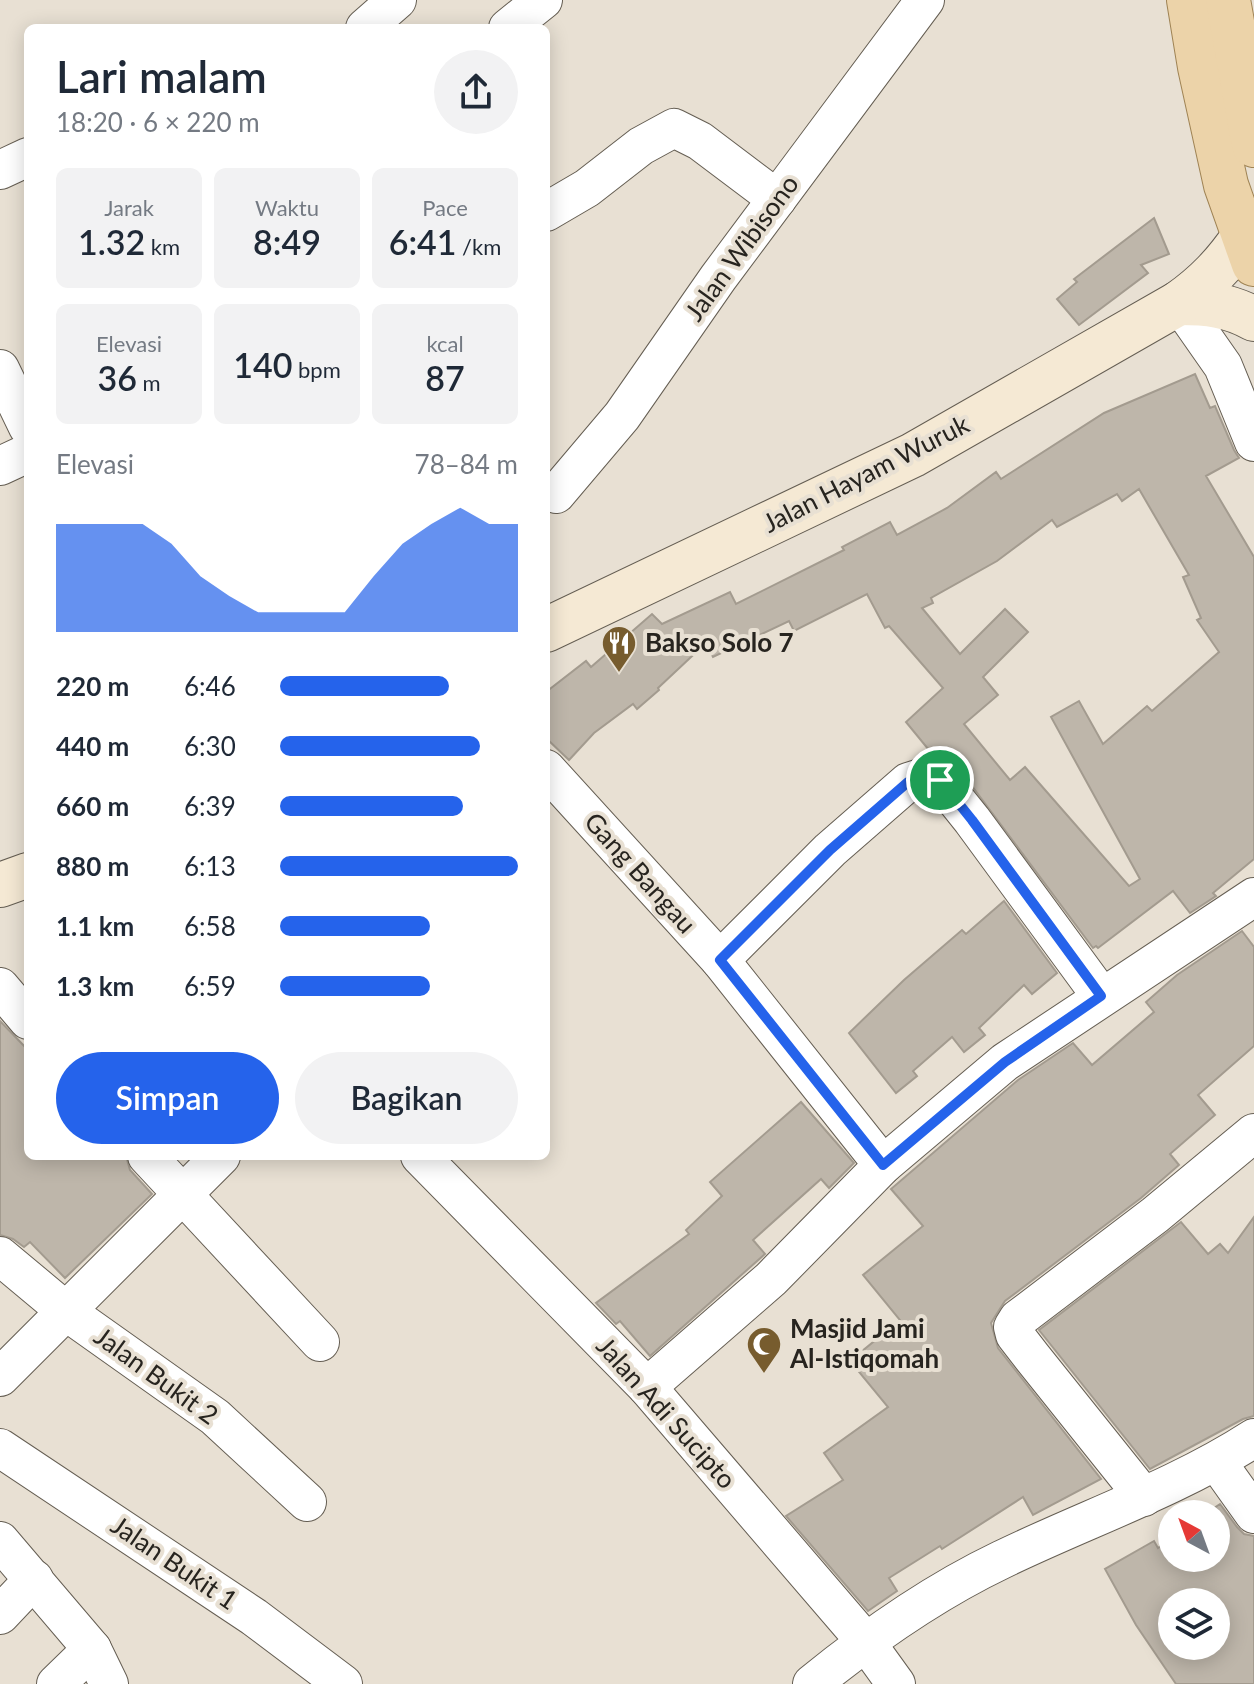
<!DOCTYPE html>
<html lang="id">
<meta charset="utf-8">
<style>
body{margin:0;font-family:Lato,sans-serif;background:#f2f2f3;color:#1f2937;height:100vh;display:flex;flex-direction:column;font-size:30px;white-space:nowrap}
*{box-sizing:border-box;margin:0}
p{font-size:26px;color:#747a83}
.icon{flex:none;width:44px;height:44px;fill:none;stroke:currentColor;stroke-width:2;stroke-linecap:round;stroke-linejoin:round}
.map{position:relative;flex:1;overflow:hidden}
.side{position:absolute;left:24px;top:24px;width:526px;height:1136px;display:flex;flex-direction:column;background:#fff;border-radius:12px;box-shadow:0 4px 20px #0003}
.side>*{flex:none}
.needle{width:52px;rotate:319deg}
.tools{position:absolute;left:1158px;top:1500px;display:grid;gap:16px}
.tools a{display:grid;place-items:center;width:72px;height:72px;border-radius:50%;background:#fff;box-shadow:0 4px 20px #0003;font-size:40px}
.pin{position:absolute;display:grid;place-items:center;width:68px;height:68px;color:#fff;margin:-34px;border:4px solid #fff;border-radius:50%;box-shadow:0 2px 8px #0007}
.round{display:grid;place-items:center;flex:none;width:84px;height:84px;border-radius:42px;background:#f2f2f3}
.overview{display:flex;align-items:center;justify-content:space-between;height:136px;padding:0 32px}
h1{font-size:44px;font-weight:600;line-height:60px}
.stats{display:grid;grid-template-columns:repeat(3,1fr);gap:12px;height:136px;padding:8px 32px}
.stats div{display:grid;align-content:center;border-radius:12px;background:#f2f2f3;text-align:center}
.stats b{font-size:34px;font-weight:600}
.stats small{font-size:22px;font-weight:400}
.stats p{font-size:22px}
.chart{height:224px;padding:16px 32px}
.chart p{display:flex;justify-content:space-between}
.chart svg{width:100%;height:144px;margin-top:8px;fill:#2563eb;opacity:.7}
.primary-button{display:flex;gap:16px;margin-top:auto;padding:16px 32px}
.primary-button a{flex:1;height:92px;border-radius:48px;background:#2563eb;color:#fff;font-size:32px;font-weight:600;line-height:92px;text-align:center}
.primary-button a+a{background:#f2f2f3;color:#1f2937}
ul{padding:0 32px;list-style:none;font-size:26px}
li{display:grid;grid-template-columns:128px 96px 1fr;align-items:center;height:60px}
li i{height:20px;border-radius:10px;background:#2563eb}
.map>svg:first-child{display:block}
</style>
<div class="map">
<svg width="1254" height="1684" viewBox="0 0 1254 1684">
<rect width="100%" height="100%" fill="#e8e0d3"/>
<g fill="#beb6aa" stroke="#a39b8f" stroke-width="2" fill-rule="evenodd">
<polygon points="1154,218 1169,254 1141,265 1148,273 1079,325 1057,299 1077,282 1074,279"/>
<path d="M1195 374 1210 408 1215 406 1234 450 1239 458 1206 476 1254 557V859L1213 893 1216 896 1190 913 1173 891 1098 948 1096 946 1093 948 957 766 940 755H933L906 722 943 688 889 626 885 628 867 594 794 631 789 621 713 657 706 643 658 688 659 690 637 709 633 704 594 733 569 760 546 738V692L586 661 591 667 652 614 662 624 730 592 736 604 844 550 842 547 890 522 897 535 947 508 996 472 1001 479 1104 413ZM1139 489 1189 575 1183 577 1201 618 1197 620 1219 652 1152 711 1147 706 1103 744 1079 701 1051 717 1140 879 1129 886 1025 767 1010 780 964 724 998 695 983 677 1028 632 1005 609 960 654 922 608 933 603 931 598 997 561 1052 520 1057 527 1117 494 1122 501Z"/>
<polygon points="1004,901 1057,973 1032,994 1024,985 979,1028 985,1035 964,1052 952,1037 913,1071 917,1076 896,1093 849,1033 904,980 962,930 966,934"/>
<polygon points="1242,931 1254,947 1254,1046 1198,1095 1215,1115 1170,1154 1179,1165 1141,1198 1005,1301 991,1323 998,1348 1101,1479 1033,1515 1023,1497 942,1549 940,1546 889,1578 897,1591 868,1611 786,1516 843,1480 824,1453 888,1407 850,1361 900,1320 863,1275 923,1226 891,1189 1018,1080 1073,1043 1092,1065 1154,1012 1146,1002 1177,975"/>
<polygon points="0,1021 28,1050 28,1156 126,1156 130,1170 152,1194 65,1278 30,1242 24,1247 13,1239 0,1235"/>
<polygon points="801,1102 854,1163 829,1188 821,1179 753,1240 765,1254 650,1356 620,1321 616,1324 596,1303 689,1234 686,1230 722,1196 710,1182"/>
<polygon points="1254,1217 1254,1416 1243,1419 1150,1469 1039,1330 1181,1222 1208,1254 1220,1244 1228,1253"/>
<path d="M1220 1504 1237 1527 1244 1534 1254 1536V1684H1176L1136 1625 1105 1569 1154 1541 1158 1548 1172 1538V1558H1216V1514H1205ZM1172 1602H1216V1646H1172Z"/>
</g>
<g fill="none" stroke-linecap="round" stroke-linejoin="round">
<g stroke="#655e53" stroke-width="40">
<g id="street">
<polyline points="365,28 397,0"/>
<polyline points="508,28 543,0"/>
<polyline points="0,170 28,157"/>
<polyline points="546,212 587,188 641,146 674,128 700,141 777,199"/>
<polyline points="1179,303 1223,366 1254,442"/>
<polyline points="0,369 28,427"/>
<polyline points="0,466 28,453"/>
<polyline points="556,494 622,416 718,278 925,0"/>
<polyline points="546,769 720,960 883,1165"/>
<polyline points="720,960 830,850 908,782 930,775 940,780 972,820 1101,996"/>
<polyline points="0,987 28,1020"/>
<polyline points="147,1156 320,1342"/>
<polyline points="420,1156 647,1387 865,1641 896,1684"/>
<polyline points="0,1256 67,1312 215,1417 307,1502"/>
<polyline points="0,1377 221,1156"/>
<polyline points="647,1387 771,1279 883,1165 1005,1062 1254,897"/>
<polyline points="0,1448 254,1617 343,1684"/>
<polyline points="1217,1462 1254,1514"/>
<polyline points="1144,1497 1032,1357 1015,1335 1013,1327 1018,1319 1155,1215 1254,1133"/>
<polyline points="0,1541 92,1649 109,1684"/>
<polyline points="0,1615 34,1579"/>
<polyline points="56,1684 92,1649"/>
<path d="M812 1684C871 1636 932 1593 1001 1560 1085 1519 1175 1489 1254 1438"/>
</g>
</g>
<g stroke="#655e53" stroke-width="46">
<g id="secondary">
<path d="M1179 303C1207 303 1229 305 1254 319"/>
<path d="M546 630 913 455 1179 303C1206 284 1225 264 1244 236"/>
<polyline points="0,885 28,875"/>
</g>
</g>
<g stroke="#9f8354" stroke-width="46">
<g id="primary">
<polyline points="1189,0 1200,67 1226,185 1254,264"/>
<polyline points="1228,0 1254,145"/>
</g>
</g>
<use href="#street" stroke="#fff" stroke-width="38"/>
<use href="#secondary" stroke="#f5e9d4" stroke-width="44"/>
<use href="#primary" stroke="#ecd3a9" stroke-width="44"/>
</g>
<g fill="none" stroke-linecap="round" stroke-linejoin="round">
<g stroke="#fff" stroke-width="16">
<polygon id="route" points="930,775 940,780 972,820 1101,996 1005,1062 883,1165 720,960 830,850 908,782"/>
</g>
<use href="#route" stroke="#2563eb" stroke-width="10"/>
</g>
<defs>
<g id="restaurant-pin" transform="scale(1.8)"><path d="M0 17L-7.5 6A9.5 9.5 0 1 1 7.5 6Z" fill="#775c2e" stroke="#e8e0d3"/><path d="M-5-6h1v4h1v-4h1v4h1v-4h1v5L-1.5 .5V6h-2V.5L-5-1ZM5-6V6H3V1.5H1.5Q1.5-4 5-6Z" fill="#fff"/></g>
<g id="mosque-pin" transform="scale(1.8)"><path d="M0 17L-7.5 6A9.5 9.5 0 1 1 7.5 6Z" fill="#775c2e" stroke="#e8e0d3"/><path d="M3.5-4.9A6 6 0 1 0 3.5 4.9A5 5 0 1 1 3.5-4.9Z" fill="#fff"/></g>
</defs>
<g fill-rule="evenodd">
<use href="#restaurant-pin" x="619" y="643"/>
<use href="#mosque-pin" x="764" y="1344"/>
</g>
<g text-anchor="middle" stroke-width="8" stroke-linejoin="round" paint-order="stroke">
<g font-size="26" fill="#27241f" stroke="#e8e0d3">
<text transform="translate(742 248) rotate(-54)" y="9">Jalan Wibisono</text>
<text transform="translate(866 474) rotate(-27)" y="9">Jalan Hayam Wuruk</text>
<text transform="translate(640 873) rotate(48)" y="9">Gang Bangau</text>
<text transform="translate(156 1376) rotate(36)" y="9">Jalan Bukit 2</text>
<text transform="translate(666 1413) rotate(48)" y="9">Jalan Adi Sucipto</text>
<text transform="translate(174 1563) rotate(34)" y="9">Jalan Bukit 1</text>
</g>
<g font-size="26" font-weight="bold" fill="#27241f" stroke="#e8e0d3" text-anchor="start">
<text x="645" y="652">Bakso Solo 7</text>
<text x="790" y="1338">Masjid Jami<tspan x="790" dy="30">Al-Istiqomah</tspan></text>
</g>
</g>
</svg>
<div class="tools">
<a><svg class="needle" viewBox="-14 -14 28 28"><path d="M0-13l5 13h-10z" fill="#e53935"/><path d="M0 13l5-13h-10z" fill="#747a83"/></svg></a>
<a><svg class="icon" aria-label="layers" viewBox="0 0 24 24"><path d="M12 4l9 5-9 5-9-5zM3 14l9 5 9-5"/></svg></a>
</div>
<div class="pin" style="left:940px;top:780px;background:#1e9e55"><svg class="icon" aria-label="arrive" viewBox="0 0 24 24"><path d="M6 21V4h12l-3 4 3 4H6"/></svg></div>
<section class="side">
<div class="overview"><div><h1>Lari malam</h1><p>18:20 · 6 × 220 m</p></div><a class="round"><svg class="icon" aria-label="share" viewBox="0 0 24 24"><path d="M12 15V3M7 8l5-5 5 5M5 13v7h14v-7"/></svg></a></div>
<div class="stats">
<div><p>Jarak</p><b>1.32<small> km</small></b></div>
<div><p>Waktu</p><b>8:49</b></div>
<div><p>Pace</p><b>6:41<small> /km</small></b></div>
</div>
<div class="stats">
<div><p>Elevasi</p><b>36<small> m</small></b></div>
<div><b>140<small> bpm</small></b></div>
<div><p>kcal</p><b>87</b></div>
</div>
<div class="chart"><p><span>Elevasi</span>78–84 m</p>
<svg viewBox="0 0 160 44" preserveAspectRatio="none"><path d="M0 44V11L10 11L20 11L30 11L40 17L50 27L60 33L70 38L80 38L90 38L100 38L110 27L120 17L130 11L140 6L150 11L160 11V44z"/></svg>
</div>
<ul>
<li><b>220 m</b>6:46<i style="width:71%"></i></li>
<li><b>440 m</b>6:30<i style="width:84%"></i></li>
<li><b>660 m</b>6:39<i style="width:77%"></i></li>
<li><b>880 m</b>6:13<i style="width:100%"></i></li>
<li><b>1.1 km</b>6:58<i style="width:63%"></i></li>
<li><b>1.3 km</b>6:59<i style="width:63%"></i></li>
</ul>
<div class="primary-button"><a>Simpan</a><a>Bagikan</a></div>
</section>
</div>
